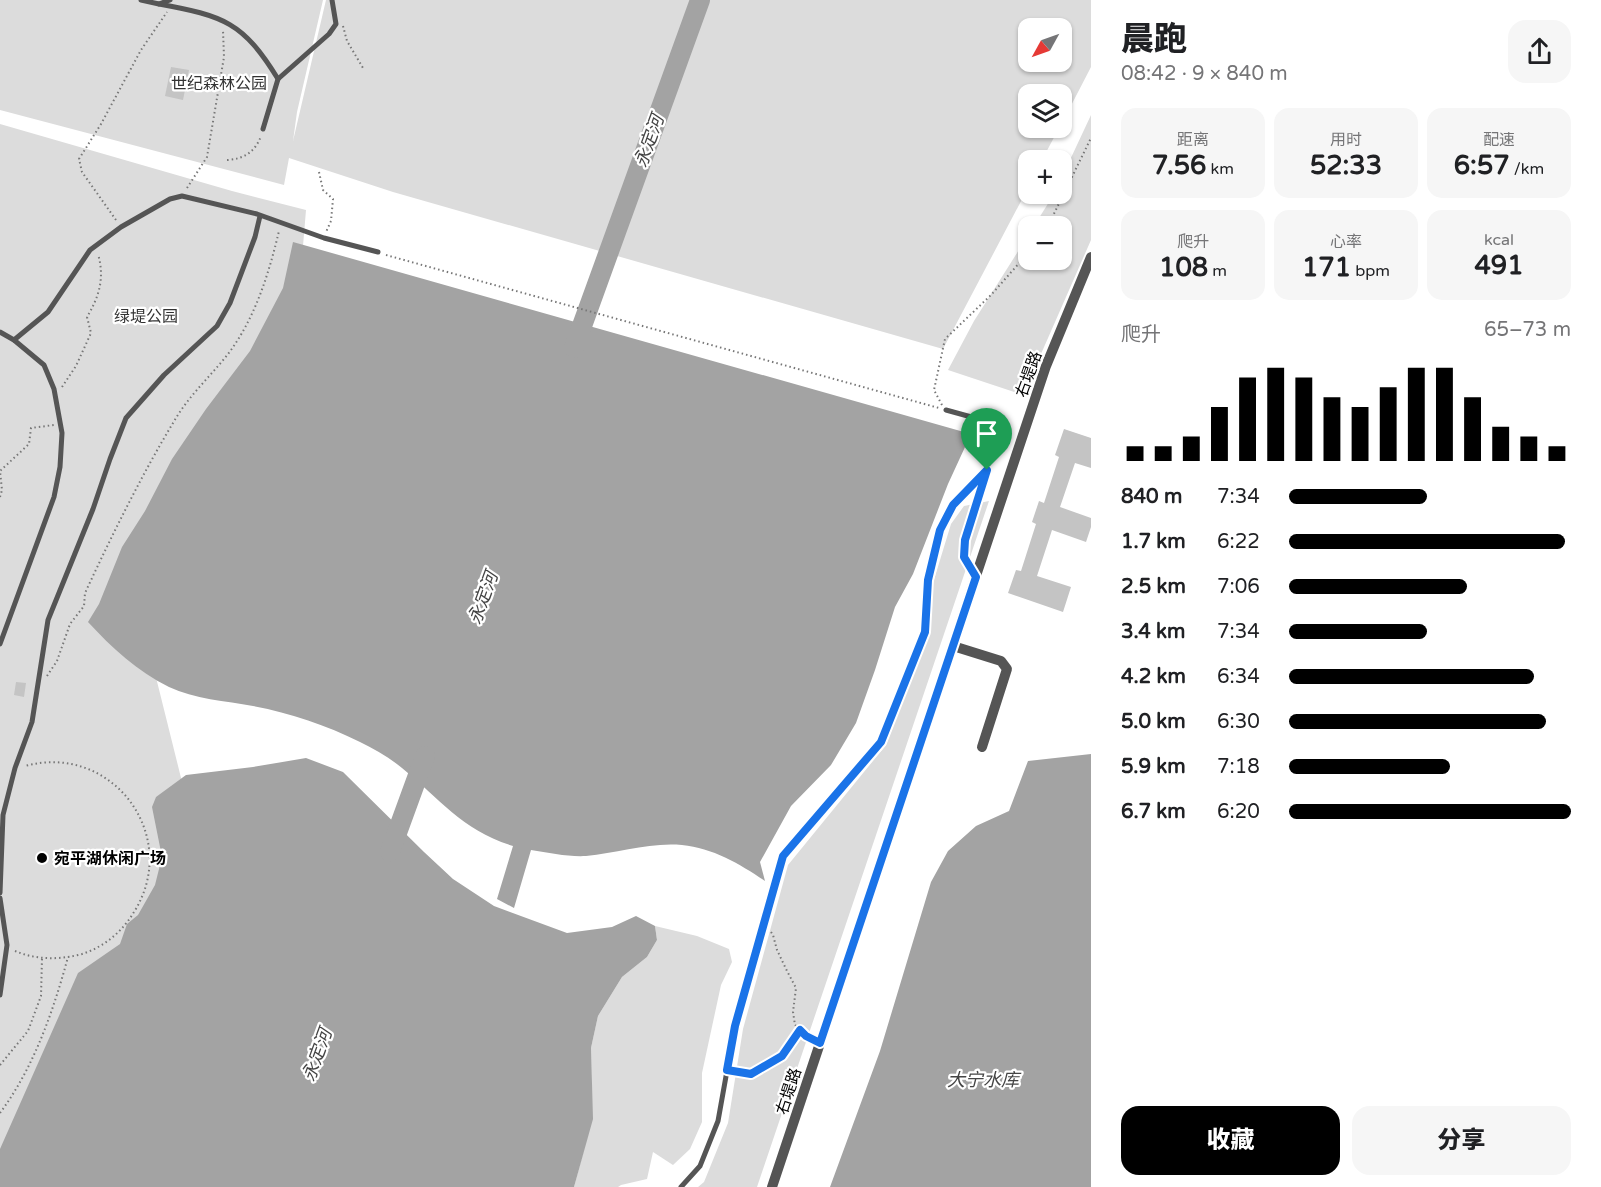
<!DOCTYPE html>
<html lang="zh">
<meta charset="utf-8">
<style>
body{margin:0;font-family:"Varela Round","Noto Sans SC",sans-serif;background:#f6f6f6;color:#202124;height:100vh;display:flex;flex-direction:column;font-size:22px;white-space:nowrap}
*{box-sizing:border-box;margin:0}
p{font-size:20px;color:#757577}
.icon{flex:none;width:33px;height:33px;fill:none;stroke:currentColor;stroke-width:2;stroke-linecap:round;stroke-linejoin:round}
.map{position:relative;flex:1;overflow:hidden}
.details{display:flex;flex-direction:column;background:#fff;width:510px}
.details>*{flex:none}
.needle{width:39px;rotate:230deg}
.fabs{position:absolute;left:1018px;top:18px;display:grid;gap:12px}
.fabs a{display:grid;place-items:center;width:54px;height:54px;border-radius:12px;background:#fff;box-shadow:0 2px 4px #0004;font-size:30px}
.pin{position:absolute;display:grid;place-items:center;width:51px;height:51px;color:#fff;margin:-62px -26px;border-radius:50% 50% 50% 0;rotate:-45deg;box-shadow:0 0 6px #0007}
.pin .icon{rotate:45deg}
.round{display:grid;place-items:center;flex:none;width:63px;height:63px;border-radius:18px;background:#f6f6f6}
.headline{display:flex;align-items:center;justify-content:space-between;height:102px;padding:0 30px}
h1{font-size:33px;font-weight:800;line-height:45px}
.stats{display:grid;grid-template-columns:repeat(3,1fr);gap:9px;height:102px;padding:6px 30px}
.stats div{display:grid;align-content:center;border-radius:15px;background:#f6f6f6;text-align:center}
.stats b{font-size:26px;font-weight:800}
.stats small{font-size:16px;font-weight:400}
.stats p{font-size:16px}
.chart{height:168px;padding:12px 30px}
.chart p{display:flex;justify-content:space-between}
.chart svg{width:100%;height:108px;margin-top:6px;stroke:#000;stroke-width:6}
.cta{display:flex;gap:12px;margin-top:auto;padding:12px 30px}
.cta a{flex:1;height:69px;border-radius:18px;background:#000;color:#fff;font-size:24px;font-weight:800;line-height:69px;text-align:center}
.cta a+a{background:#f6f6f6;color:#202124}
ul{padding:0 30px;list-style:none;font-size:20px}
li{display:grid;grid-template-columns:96px 72px 1fr;align-items:center;height:45px}
li i{height:15px;border-radius:8px;background:#000}
main{display:flex;flex:1;min-height:0}
.map>svg:first-child{display:block}
</style>
<main>
<div class="map">
<svg width="1091" height="1187" viewBox="0 0 1091 1187">
<rect width="100%" height="100%" fill="#fff"/>
<g fill="#dcdcdc" fill-rule="evenodd">
<path d="M0 0H323L297 112 293 141 326 0H1091V67L1062 123V94H1029V128H1059L1042 160H1029V186L943 349 393 192 289 158 284 185 0 110ZM1029 28H1062V62H1029Z"/>
<polygon points="1091,115 1091,240 1023,395 948,370 974,321 1029,234 1029,260 1062,260 1062,226 1034,226 1054,194 1062,194 1062,177"/>
<polygon points="0,124 232,191 306,210 294,354 137,601 187,802 137,971 13,1187 0,1187"/>
<polygon points="989,501 757,1187 698,1187 704,1182 728,1123 743,1029 788,865 886,745 930,631 933,583 951,524 964,506"/>
<polygon points="655,926 697,936 729,949 732,962 721,985 702,1073 702,1122 690,1149 673,1165 653,1152 647,1179 621,1185 618,1187 574,1187 592,1119 591,1048 598,1016 622,977 647,957 657,940"/>
</g>
<g fill="#a3a3a3">
<path d="M293 242 971 434 948 484 913 574 895 607 875 670 856 723 831 765 791 806 760 862 765 881C740 864 713 848 682 845 650 842 618 853 586 856 569 857 549 853 531 850L514 908 497 899 513 846C463 831 440 799 402 768 390 758 374 749 360 742 326 725 290 713 253 706 226 701 194 699 169 687 137 671 112 648 88 622L99 604 122 547 145 511 172 459 206 409 250 351 283 288Z"/>
<polygon points="1091,754 1091,1187 830,1187 880,1051 931,882 948,851 976,826 1009,811 1028,761"/>
<polygon points="306,758 343,772 424,852 453,879 494,906 567,933 612,927 636,916 655,926 657,940 647,957 622,977 598,1016 591,1048 593,1119 574,1187 0,1187 0,1149 78,973 120,944 127,924 138,915 155,885 162,857 152,807 156,797 186,775 253,767"/>
</g>
<g fill="none" stroke-linecap="round" stroke-linejoin="round">
<g stroke="#a3a3a3" stroke-width="20">
<polyline points="574,348 700,0"/>
<polyline points="390,852 425,756"/>
</g>
</g>
<g fill="#c4c4c4">
<polygon points="171,67 189,70 183,100 165,96"/>
<polygon points="1064,429 1091,438 1091,468 1075,463 1060,507 1091,518 1091,527 1086,542 1052,530 1037,576 1071,587 1063,612 1008,593 1016,570 1021,571 1036,524 1032,522 1039,501 1044,503 1059,457 1055,455"/>
<polygon points="16,682 26,683 24,697 14,695"/>
</g>
<g fill="none" stroke-linecap="round" stroke-linejoin="round">
<g stroke="#777" stroke-width="2" stroke-dasharray="1.5 3" stroke-linecap="butt">
<polyline points="343,26 347,41 363,68"/>
<path d="M227 160C244 159 255 152 261 136"/>
<polyline points="319,172 323,190 333,199 331,221 326,232"/>
<polyline points="187,188 207,157 224,57 223,30"/>
<polyline points="116,220 82,172 79,159 101,124 141,50 167,12"/>
<polyline points="1048,226 1091,138"/>
<polyline points="386,255 939,408"/>
<path d="M62 387 76 366 91 333 87 317C99 297 105 278 98 254"/>
<polyline points="942,405 934,390 945,339 991,295 1029,252"/>
<polyline points="0,497 2,490 0,471 29,444 31,428 54,425"/>
<path d="M47 676 57 661 70 624 84 606 85 593C113 533 142 474 176 418 191 393 214 373 231 350 256 315 269 273 279 231"/>
<polyline points="771,932 773,935 777,950 787,971 796,988 793,1012 795,1025 810,1038"/>
<path d="M15 951C36 960 59 960 82 954 104 947 122 932 134 912 182 836 112 742 25 766"/>
<polyline points="0,1065 28,1031 41,996 42,958"/>
<polyline points="734,1071 751,1074 782,1056 800,1031"/>
<path d="M0 1113C34 1067 53 1012 68 957"/>
</g>
<g stroke="#555" stroke-width="5">
<polyline points="141,0 159,4 170,0"/>
<path d="M159 4C224 16 243 22 278 79"/>
<polyline points="263,129 278,79 329,34 336,24 332,0"/>
<polyline points="0,332 14,340 44,365 54,389 62,433 60,467 54,497 0,644"/>
<polyline points="14,340 48,312 90,250 121,227 170,199 182,196 257,214 324,238 378,252"/>
<polyline points="946,410 975,418 987,428 990,459 965,540 964,557 976,576"/>
<polyline points="0,893 3,815 15,768 32,722 48,620 93,509 110,459 126,418 164,375 217,326 230,303 255,237 260,216"/>
<polyline points="0,898 7,945 0,995"/>
<polyline points="681,1187 700,1166 718,1121 735,1026 783,856 881,743 925,632 928,580 940,530 953,505 987,470"/>
</g>
<g stroke="#555" stroke-width="10">
<polyline points="953,646 1001,661 1007,669 982,747"/>
<polyline points="772,1187 1046,366 1091,257"/>
</g>
</g>
<g fill="none" stroke-linecap="round" stroke-linejoin="round">
<g stroke="#fff" stroke-width="12">
<polygon id="route" points="987,470 965,540 964,557 976,577 820,1043 806,1036 800,1030 782,1056 751,1074 727,1070 735,1026 783,856 881,742 925,632 928,580 940,530 953,505"/>
</g>
<use href="#route" stroke="#1a73e8" stroke-width="8"/>
</g>
<circle fill="#000" stroke="#fff" stroke-width="2" cx="42" cy="858" r="6"/>
<g text-anchor="middle" stroke-width="4.5" stroke-linejoin="round" paint-order="stroke">
<g font-size="16" fill="#333" stroke="#fff">
<text x="219" y="89">世纪森林公园</text>
<text x="146" y="322">绿堤公园</text>
</g>
<g font-size="16" fill="#000" stroke="#fff">
<text transform="translate(1028 374) rotate(-70)" y="6">右堤路</text>
<text transform="translate(788 1091) rotate(-72)" y="6">右堤路</text>
</g>
<g font-size="16" font-weight="bold" fill="#000" stroke="#fff" text-anchor="start">
<text x="54" y="864">宛平湖休闲广场</text>
</g>
<g font-size="18" font-style="italic" fill="#444" stroke="#fff">
<text transform="translate(649 141) rotate(-70)" y="6">永定河</text>
<text transform="translate(483 598) rotate(-70)" y="6">永定河</text>
<text transform="translate(317 1055) rotate(-70)" y="6">永定河</text>
<text x="983" y="1086">大宁水库</text>
</g>
</g>
</svg>
<div class="fabs">
<a><svg class="needle" viewBox="-14 -14 28 28"><path d="M0-13l5 13h-10z" fill="#e53935"/><path d="M0 13l5-13h-10z" fill="#757577"/></svg></a>
<a><svg class="icon" aria-label="layers" viewBox="0 0 24 24"><path d="M12 4l9 5-9 5-9-5zM3 14l9 5 9-5"/></svg></a>
<a>+</a>
<a>−</a>
</div>
<div class="pin" style="left:987px;top:470px;background:#1e9e55"><svg class="icon" aria-label="arrive" viewBox="0 0 24 24"><path d="M6 21V4h12l-3 4 3 4H6"/></svg></div>
</div>
<section class="details">
<div class="headline"><div><h1>晨跑</h1><p>08:42 · 9 × 840 m</p></div><a class="round"><svg class="icon" aria-label="share" viewBox="0 0 24 24"><path d="M12 15V3M7 8l5-5 5 5M5 13v7h14v-7"/></svg></a></div>
<div class="stats">
<div><p>距离</p><b>7.56<small> km</small></b></div>
<div><p>用时</p><b>52:33</b></div>
<div><p>配速</p><b>6:57<small> /km</small></b></div>
</div>
<div class="stats">
<div><p>爬升</p><b>108<small> m</small></b></div>
<div><p>心率</p><b>171<small> bpm</small></b></div>
<div><p>kcal</p><b>491</b></div>
</div>
<div class="chart"><p><span>爬升</span>65–73 m</p>
<svg viewBox="0 0 160 44" preserveAspectRatio="none"><path d="M5 44V38M15 44V38M25 44V34M35 44V22M45 44V10M55 44V6M65 44V10M75 44V18M85 44V22M95 44V14M105 44V6M115 44V6M125 44V18M135 44V30M145 44V34M155 44V38"/></svg>
</div>
<ul>
<li><b>840 m</b>7:34<i style="width:49%"></i></li>
<li><b>1.7 km</b>6:22<i style="width:98%"></i></li>
<li><b>2.5 km</b>7:06<i style="width:63%"></i></li>
<li><b>3.4 km</b>7:34<i style="width:49%"></i></li>
<li><b>4.2 km</b>6:34<i style="width:87%"></i></li>
<li><b>5.0 km</b>6:30<i style="width:91%"></i></li>
<li><b>5.9 km</b>7:18<i style="width:57%"></i></li>
<li><b>6.7 km</b>6:20<i style="width:100%"></i></li>
</ul>
<div class="cta"><a>收藏</a><a>分享</a></div>
</section>
</main>
